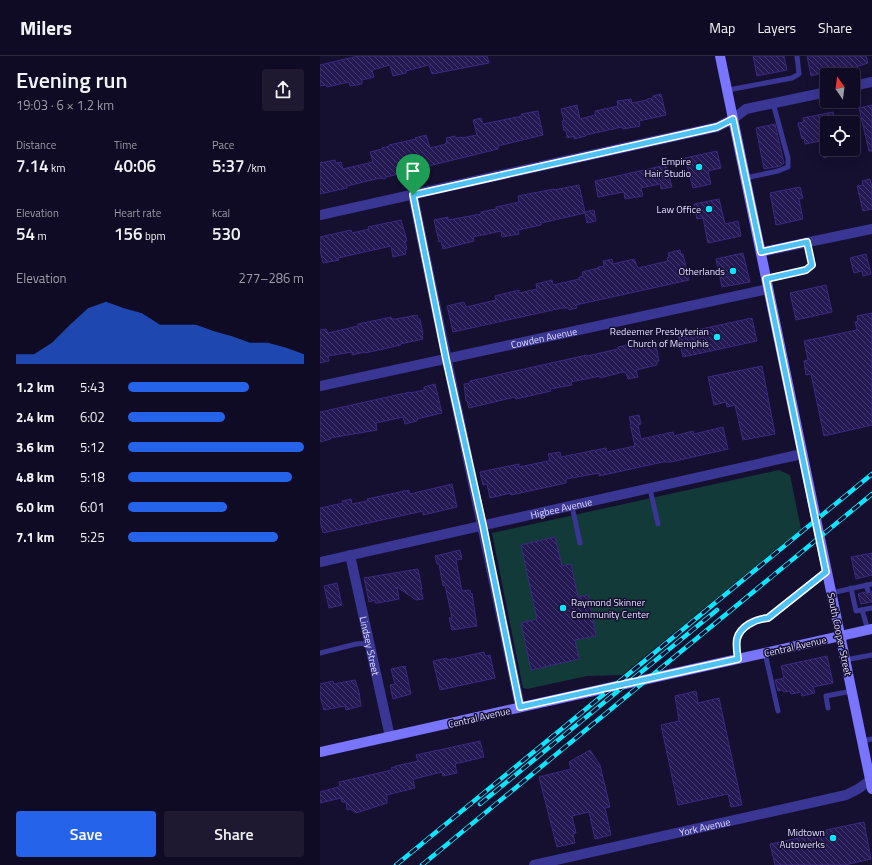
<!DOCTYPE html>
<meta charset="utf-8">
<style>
body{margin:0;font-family:"Titillium Web",sans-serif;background:#1e1931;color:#f1f3f6;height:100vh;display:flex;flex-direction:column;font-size:15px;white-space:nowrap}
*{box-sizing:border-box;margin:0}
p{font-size:13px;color:#9c9ba6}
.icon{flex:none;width:22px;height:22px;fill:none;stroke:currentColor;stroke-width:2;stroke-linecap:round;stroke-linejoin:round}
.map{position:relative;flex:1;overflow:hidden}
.details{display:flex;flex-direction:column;background:#100b24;width:320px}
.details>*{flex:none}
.needle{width:26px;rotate:346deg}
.buttons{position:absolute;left:500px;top:12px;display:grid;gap:8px}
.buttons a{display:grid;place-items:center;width:40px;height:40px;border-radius:4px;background:#100b24;box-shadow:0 4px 16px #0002,0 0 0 1px #302b41;font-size:20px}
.pin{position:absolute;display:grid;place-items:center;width:34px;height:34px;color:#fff;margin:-41px -17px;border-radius:50% 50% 50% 0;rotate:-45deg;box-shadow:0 0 4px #0007}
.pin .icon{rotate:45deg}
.round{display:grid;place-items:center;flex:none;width:42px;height:42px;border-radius:4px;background:#1e1931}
.headline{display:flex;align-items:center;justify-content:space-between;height:68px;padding:0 16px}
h1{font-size:22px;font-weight:600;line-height:30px}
.metrics{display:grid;grid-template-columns:repeat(3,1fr);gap:6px;height:68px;padding:4px 16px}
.metrics div{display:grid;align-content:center}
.metrics b{font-size:17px;font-weight:600}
.metrics small{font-size:11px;font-weight:400}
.metrics p{font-size:11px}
.chart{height:112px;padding:8px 16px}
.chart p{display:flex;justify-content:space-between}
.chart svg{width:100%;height:72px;margin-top:4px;fill:#2563eb;opacity:.7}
.button{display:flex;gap:8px;margin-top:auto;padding:8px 16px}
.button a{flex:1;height:46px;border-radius:4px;background:#2563eb;color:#fff;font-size:16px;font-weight:600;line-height:46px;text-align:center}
.button a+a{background:#1e1931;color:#f1f3f6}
ul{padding:0 16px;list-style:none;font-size:13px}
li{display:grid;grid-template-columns:64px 48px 1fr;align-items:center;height:30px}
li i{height:10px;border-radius:5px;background:#2563eb}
header{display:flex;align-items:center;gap:24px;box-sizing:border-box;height:56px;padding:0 20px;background:#100b24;border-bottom:1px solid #302b41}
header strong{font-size:19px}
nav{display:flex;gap:22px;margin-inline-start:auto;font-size:14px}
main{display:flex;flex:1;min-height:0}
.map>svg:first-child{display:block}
</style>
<header>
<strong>Milers</strong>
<nav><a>Map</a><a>Layers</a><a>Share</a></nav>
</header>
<main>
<section class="details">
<div class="headline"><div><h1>Evening run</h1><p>19:03 · 6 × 1.2 km</p></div><a class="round"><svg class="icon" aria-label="share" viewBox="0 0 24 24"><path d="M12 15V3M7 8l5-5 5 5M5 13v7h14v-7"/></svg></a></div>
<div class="metrics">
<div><p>Distance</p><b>7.14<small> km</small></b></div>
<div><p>Time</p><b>40:06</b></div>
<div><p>Pace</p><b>5:37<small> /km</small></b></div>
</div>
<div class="metrics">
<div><p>Elevation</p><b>54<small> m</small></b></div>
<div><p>Heart rate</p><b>156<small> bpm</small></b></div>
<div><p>kcal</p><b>530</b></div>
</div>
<div class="chart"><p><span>Elevation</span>277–286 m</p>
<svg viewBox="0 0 160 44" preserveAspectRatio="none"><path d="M0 44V38L10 38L20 31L30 20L40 10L50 6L60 10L70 13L80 20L90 20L100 20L110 24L120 27L130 31L140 31L150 34L160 38V44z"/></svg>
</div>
<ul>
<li><b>1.2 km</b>5:43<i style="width:69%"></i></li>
<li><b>2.4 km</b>6:02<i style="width:55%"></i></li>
<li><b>3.6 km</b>5:12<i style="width:100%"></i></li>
<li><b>4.8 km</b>5:18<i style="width:93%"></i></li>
<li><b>6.0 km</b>6:01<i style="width:56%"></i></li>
<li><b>7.1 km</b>5:25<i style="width:85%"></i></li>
</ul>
<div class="button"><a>Save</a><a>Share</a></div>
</section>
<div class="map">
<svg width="552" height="809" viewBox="0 0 552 809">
<defs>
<pattern id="building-back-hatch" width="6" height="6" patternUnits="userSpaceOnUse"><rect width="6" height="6" fill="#251953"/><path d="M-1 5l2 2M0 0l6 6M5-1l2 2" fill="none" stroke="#443a6d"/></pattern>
</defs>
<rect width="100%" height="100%" fill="#150f30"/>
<polygon fill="#123a39" points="459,414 470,419 481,473 302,619 267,620 207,633 203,632 172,477"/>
<g fill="url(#building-back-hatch)" stroke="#3b2981">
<polygon points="38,0 167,0 169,7 112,18 109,9 86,15 86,17 73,20 70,9 52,14 54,21 42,24 42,28 30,30 29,26 7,31 6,29 0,30 0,9"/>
<polygon points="433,0 464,0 467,14 437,20"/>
<polygon points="487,0 546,0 548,7 533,12 514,14 491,20"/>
<polygon points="341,38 346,59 319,65 320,70 303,73 302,71 266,79 266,80 254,83 254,80 247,82 246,74 244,75 242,65 244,65 241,53 257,49 260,63 275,59 275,55 298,50 297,45 311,43 312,47 327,44 327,43 333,42 333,40"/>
<polygon points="552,49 552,95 549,95 539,52"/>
<polygon points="218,55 223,79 178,90 178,93 92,114 92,115 66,121 65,123 60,122 27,130 27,132 0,138 0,107 15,104 16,107 21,106 23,113 53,106 50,96 62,93 62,92 69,90 69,89 96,83 95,82 106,79 110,92 126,88 125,87 127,87 126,82 135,80 135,82 142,81 142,82 157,79 153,64 161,62 163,68 202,60 201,58"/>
<polygon points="513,56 515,67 507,67 507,101 504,102 500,85 485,88 484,82 482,83 478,67 484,66 483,62"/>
<polygon points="455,68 464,107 461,110 444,113 436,72"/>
<polygon points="397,95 401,112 388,115 391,128 373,132 365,102"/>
<polygon points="346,109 352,131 341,133 340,128 321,132 323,140 305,143 304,136 278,141 275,125"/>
<polygon points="550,123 552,131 552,153 543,155 537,130 543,129 542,125"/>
<polygon points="259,129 265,156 274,154 276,165 267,167 265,157 221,167 221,169 198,174 199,178 182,181 181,175 153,181 154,185 123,193 121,185 119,186 114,164 128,161 128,164 161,158 161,156 176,153 176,151 199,146 198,140 234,133 234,134"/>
<polygon points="480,131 483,142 479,143 483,163 456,169 450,137"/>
<polygon points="399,143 405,168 418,165 421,180 388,187 383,162 377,163 374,148"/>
<polygon points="81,164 87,185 85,185 87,193 85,194 86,198 73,201 71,190 18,202 19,204 3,207 0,194 0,181 31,174 32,177 49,173 48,171"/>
<polygon points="360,194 361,198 363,198 369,224 256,249 257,252 249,254 248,252 242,252 133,276 127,250 144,246 146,251 176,244 175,240 199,234 199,237 217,233 216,228 232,224 233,229 259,223 259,221 263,220 262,216 278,212 278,211 284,210 283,205 292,203 293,208 314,203 318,212 348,205 347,202 349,201 348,197"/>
<polygon points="423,197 430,226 402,231 396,203"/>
<polygon points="546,198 551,218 543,220 542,215 534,217 530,202"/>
<polygon points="506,229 512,256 476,264 470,237"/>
<polygon points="552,257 552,369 504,380 491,318 486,319 484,305 488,304 484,285 537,274 535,266 538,265 537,260"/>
<polygon points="97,259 98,263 100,263 103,278 102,279 103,283 80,288 81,289 45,297 45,296 32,299 32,296 8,300 9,305 0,307 0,274 6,273 8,277 38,270 38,268 71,261 72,263 76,263"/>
<polygon points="432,262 437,285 363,301 358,278"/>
<polygon points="335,284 339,305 337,305 337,309 316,314 318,321 308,323 306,317 303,316 280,322 280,320 251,326 252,329 230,333 231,335 196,343 195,341 149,352 147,345 146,345 144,328 150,327 150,325 267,299 267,300 298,293 298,291 312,288 312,290"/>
<polygon points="442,310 455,378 423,384 415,349 407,351 406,346 394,349 388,321"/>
<polygon points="115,328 122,357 97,363 97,365 85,368 83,361 56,367 57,374 10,382 11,383 0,386 0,356 90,336 90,337 104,334 104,331"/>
<polygon points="319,359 321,368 318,369 321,383 353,376 354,380 373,375 374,378 403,371 408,393 351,406 343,406 279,420 279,417 246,423 246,427 191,439 191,437 170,442 167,428 163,429 160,416 199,408 199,411 228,405 230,404 228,398 240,396 241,401 286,392 287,396 315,390 310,368 311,368 309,361"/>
<polygon points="132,428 137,451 103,459 103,455 3,477 0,465 0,452 23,447 22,445 31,443 32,448 47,445 47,443 89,434 90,438"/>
<polygon points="235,481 242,510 251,508 258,541 268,539 276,580 255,584 259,603 211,614 201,567 217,563 201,489"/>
<polygon points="140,494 142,503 136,504 142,535 150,534 151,538 152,537 157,570 132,574 129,562 132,562 125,529 123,530 119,508 117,508 115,500"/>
<polygon points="552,497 552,519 536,523 531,501"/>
<polygon points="98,513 102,533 101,533 103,543 96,544 77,531 79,543 58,547 55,547 55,544 49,546 44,522"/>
<polygon points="17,527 22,549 9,552 4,530"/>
<polygon points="552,535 552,546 541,548 538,538 544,536 549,539"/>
<polygon points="164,596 165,600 170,599 175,622 120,634 113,605 127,602 127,604"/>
<polygon points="507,600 513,627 493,631 495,637 482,640 481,636 471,638 470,635 464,636 462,634 458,635 455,624 464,622 461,610"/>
<polygon points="85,610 91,638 73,643 70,629 75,628 71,613"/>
<polygon points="35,624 39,636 41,650 26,654 25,650 4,654 0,640 0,628 13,625 14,628"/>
<polygon points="376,635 378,647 399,642 422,749 411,751 408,738 358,749 341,669 359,665 355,640"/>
<polygon points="160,685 164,701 135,708 137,717 123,720 122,716 94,723 93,724 95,732 67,739 67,747 36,757 30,753 27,754 26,746 22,746 21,742 0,747 0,736 18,731 20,730 19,726 72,714 71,712 76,710 98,705 96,699"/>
<polygon points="270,694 280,709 290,751 285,752 291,779 275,783 269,756 252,760 256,777 253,778 255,787 237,791 219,721 251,713 249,706"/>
<polygon points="544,766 551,803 525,809 455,809 450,788 507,776 506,774"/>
</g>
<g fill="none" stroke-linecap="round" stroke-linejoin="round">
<g stroke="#3a3693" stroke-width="5">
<polyline points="408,34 472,22 479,18 477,0"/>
<polyline points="425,122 458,115 468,111 468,102 453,47"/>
<polyline points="446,223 486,214 492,209 487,186"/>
<polyline points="330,433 338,468"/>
<polyline points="252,450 260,487"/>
<polyline points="546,529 548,535"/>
<polyline points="531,532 536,555 552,552"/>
<polyline points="511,537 552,528"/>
<polyline points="542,554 548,574"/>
<polyline points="0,597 36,588 50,587"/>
<polyline points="445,597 458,655"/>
<path d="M418 603C417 597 416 589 417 583 420 570 436 564 448 562L506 516"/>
<polyline points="525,604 552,599"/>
<polyline points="508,652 506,640 532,635"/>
<polyline points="542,685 552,683"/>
</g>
<g stroke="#3a3693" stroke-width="10">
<polyline points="533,30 552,26"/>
<path d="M93 139C127 310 165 480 200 651"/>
<polyline points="0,159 397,71 413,63 426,53 507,36"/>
<polyline points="441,196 552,173"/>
<path id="s1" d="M0 330 448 233"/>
<path id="s2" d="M30 499 70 681"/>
<path id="s3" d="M0 506 482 398"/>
<path id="s4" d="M214 809 526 739 538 733 552 723"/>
</g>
<g stroke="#7975ff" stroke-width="10">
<polyline points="400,0 552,733"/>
<polyline points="0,696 552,573"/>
</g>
<g stroke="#0ae6ff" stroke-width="4.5">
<g id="rail">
<polyline points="160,748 397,554"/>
<polyline points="76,809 552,418"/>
<polyline points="102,809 552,438"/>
</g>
</g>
<use href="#rail" stroke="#150f30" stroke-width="3" stroke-dasharray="9" stroke-linecap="butt"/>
</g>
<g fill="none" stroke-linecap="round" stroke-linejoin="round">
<g stroke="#fff" stroke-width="8">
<path id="route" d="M413 63 441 196 487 186 492 209 486 214 446 223 506 516 448 562C436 563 420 570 417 583 416 589 417 597 418 603L200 651 163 469 126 303 93 139 397 71Z"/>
</g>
<use href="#route" stroke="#4fc3f7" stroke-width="5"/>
</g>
<g fill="#0ae6ff" stroke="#150f30" stroke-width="1.5">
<circle cx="379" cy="111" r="4"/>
<circle cx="389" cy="153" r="4"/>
<circle cx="413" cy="215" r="4"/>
<circle cx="397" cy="281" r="4"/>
<circle cx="243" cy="552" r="4"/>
<circle cx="513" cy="782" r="4"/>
</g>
<g text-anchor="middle" stroke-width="3" stroke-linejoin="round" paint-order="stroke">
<g font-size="10" fill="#e2deff" stroke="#150f30" text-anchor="end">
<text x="371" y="109">Empire<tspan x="371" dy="12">Hair Studio</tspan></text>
<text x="381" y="157">Law Office</text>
<text x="405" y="219">Otherlands</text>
<text x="389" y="279">Redeemer Presbyterian<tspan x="389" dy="12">Church of Memphis</tspan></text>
<text x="251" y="550" text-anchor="start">Raymond Skinner<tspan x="251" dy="12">Community Center</tspan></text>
<text x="505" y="780">Midtown<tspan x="505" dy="12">Autowerks</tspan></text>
</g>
<g font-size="10" fill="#e2deff" stroke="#150f30">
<text dy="4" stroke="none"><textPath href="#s1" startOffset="229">Cowden Avenue</textPath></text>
<text dy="4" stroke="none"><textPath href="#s3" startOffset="247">Higbee Avenue</textPath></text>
<text transform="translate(520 578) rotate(78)" y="4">South Cooper Street</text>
<text dy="4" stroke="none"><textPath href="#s2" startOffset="93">Lindsey Street</textPath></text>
<text transform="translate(475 590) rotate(-13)" y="4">Central Avenue</text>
<text transform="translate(159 661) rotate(-13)" y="4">Central Avenue</text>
<text dy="4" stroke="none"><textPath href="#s4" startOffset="175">York Avenue</textPath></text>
</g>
</g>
</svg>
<div class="buttons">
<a><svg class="needle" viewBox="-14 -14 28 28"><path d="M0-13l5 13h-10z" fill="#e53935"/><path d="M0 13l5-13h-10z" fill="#9c9ba6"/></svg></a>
<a><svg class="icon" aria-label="locate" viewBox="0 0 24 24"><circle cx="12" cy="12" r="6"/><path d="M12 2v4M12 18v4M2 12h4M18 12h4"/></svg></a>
</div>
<div class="pin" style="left:93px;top:139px;background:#1e9e55"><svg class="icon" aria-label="arrive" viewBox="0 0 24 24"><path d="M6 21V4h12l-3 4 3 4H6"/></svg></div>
</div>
</main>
